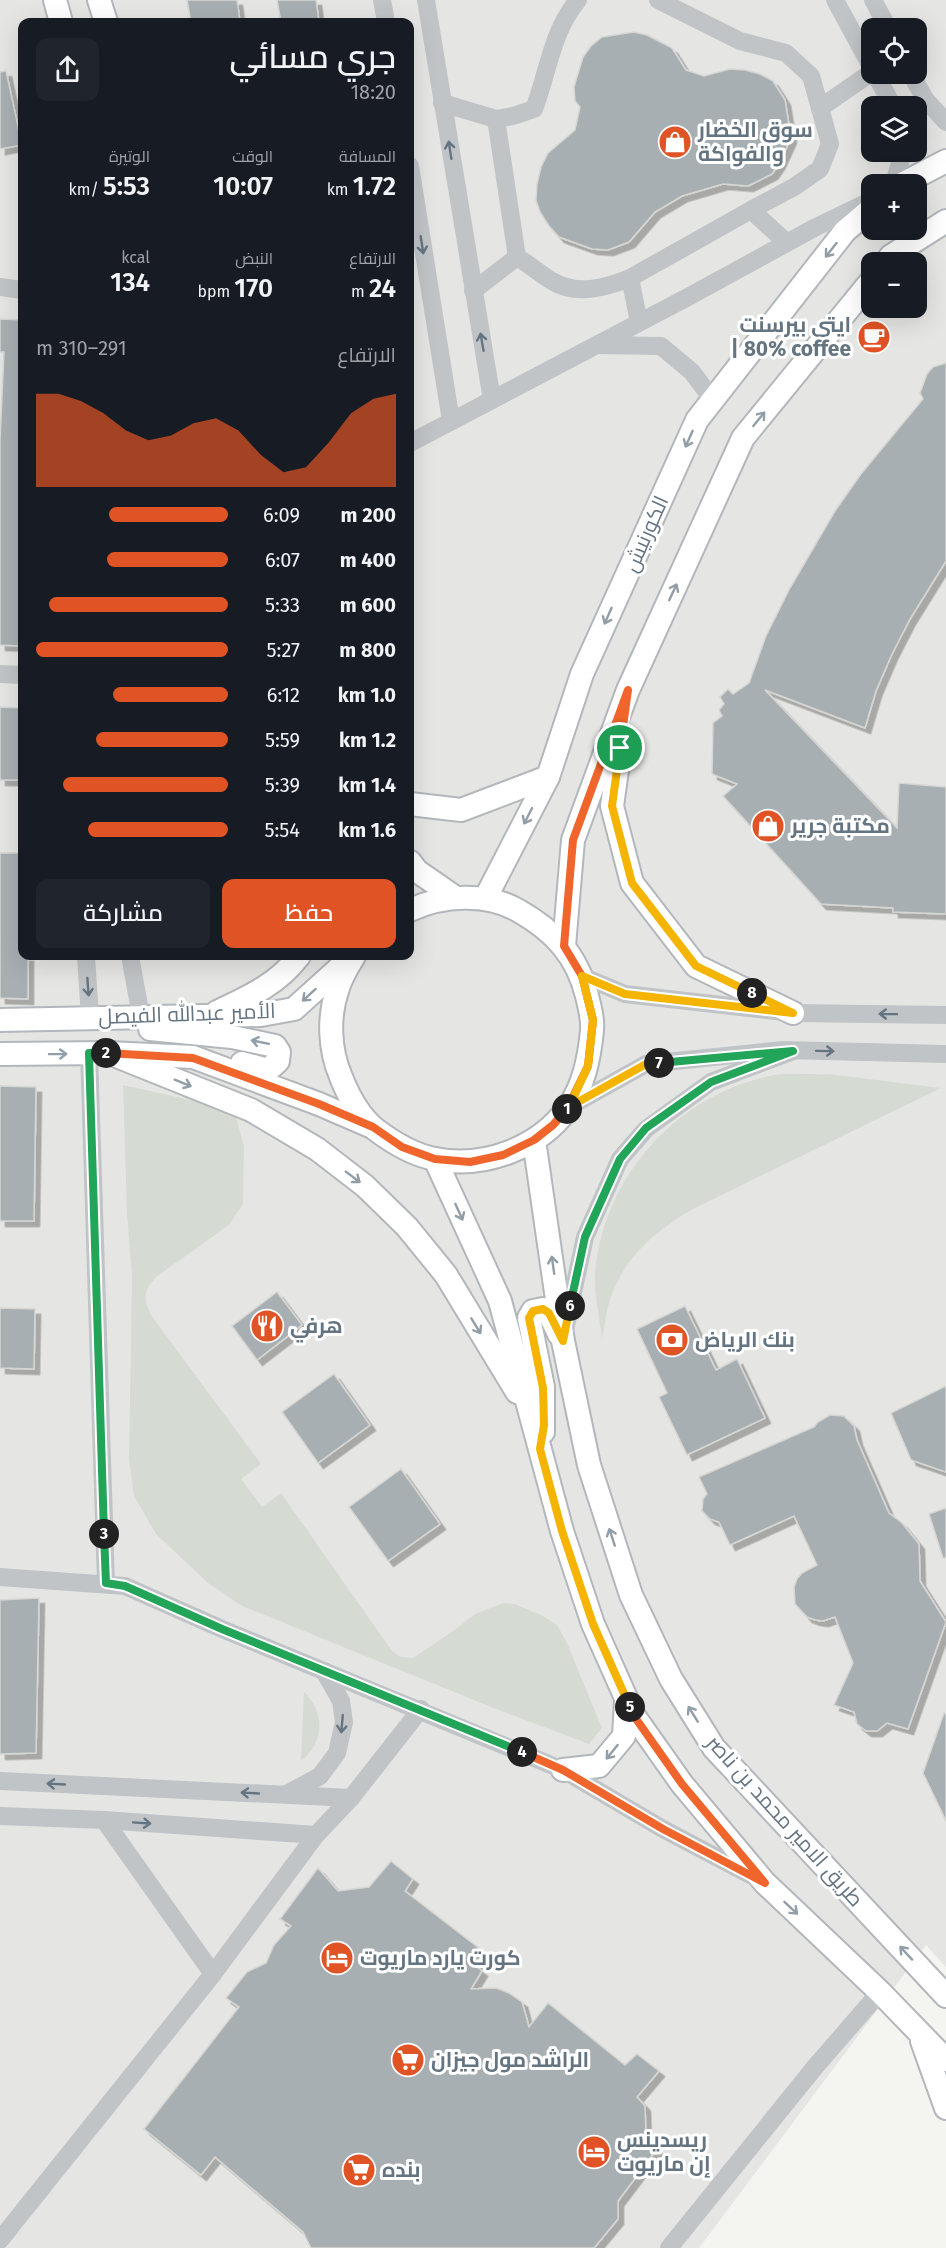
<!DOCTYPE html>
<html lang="ar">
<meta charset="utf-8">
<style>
body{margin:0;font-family:"Fira Sans",Cairo,sans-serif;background:#20242c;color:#f1f3f6;direction:rtl;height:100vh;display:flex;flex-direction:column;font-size:22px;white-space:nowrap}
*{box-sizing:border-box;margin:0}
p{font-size:20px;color:#9ea1a6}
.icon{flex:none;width:33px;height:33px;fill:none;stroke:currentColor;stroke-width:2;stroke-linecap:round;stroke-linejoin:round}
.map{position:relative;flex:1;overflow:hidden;direction:ltr}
.panel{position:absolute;left:18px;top:18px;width:396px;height:942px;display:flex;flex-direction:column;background:#171b24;border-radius:12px;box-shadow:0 6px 24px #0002;direction:rtl}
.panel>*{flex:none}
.tools{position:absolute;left:861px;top:18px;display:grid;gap:12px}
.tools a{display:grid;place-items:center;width:66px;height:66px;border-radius:12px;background:#171b24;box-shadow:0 6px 24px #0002;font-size:30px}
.pin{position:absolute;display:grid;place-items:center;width:51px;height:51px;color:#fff;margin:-26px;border:3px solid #fff;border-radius:50%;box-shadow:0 2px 6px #0007}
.km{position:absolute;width:30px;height:30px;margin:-15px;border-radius:50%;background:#222;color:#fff;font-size:16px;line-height:30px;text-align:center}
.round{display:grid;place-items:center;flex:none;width:63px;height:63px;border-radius:12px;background:#20242c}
.head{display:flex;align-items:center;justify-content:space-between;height:102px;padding:0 18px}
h1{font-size:33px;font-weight:600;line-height:45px}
.metrics{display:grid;grid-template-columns:repeat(3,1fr);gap:9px;height:102px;padding:6px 18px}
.metrics div{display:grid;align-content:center}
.metrics b{font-size:26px;font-weight:600}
.metrics small{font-size:16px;font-weight:400}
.metrics p{font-size:16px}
.chart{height:168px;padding:12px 18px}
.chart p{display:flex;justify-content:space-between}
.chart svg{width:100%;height:108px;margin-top:6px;fill:#e05325;opacity:.7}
.action{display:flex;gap:12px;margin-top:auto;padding:12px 18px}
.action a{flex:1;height:69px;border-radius:12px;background:#e05325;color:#fff;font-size:24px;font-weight:600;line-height:69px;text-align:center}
.action a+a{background:#20242c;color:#f1f3f6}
ul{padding:0 18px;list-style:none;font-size:20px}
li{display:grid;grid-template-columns:96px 72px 1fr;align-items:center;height:45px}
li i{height:15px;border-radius:8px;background:#e05325}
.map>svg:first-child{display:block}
</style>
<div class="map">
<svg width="946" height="2248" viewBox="0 0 946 2248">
<defs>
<filter id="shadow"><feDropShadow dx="5.5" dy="5.5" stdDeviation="0" flood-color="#0004"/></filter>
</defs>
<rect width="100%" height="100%" fill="#f4f5f0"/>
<path fill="#e5e6e4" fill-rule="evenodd" d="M0 0H946V1967L926 1945 699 2248H0ZM22 22H410V956H22ZM872 28H916V74H872ZM872 106H916V152H872ZM872 184H916V230H872ZM872 262H916V308H872Z"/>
<g fill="#d5dbd2">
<path d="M829 1074 941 1088 693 1209C657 1230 625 1256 611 1297 606 1310 605 1326 602 1339 600 1319 594 1296 595 1275 602 1179 675 1096 769 1076 788 1072 810 1075 829 1074Z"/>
<path d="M123 1085 232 1109 237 1120 244 1146 243 1204 229 1225 156 1277C143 1293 143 1297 151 1315L261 1464 241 1479 262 1507 281 1493 392 1651 401 1657 413 1658 456 1629 475 1614 503 1603 515 1604 543 1616 557 1625 567 1643 602 1728 589 1744 496 1709 242 1606 208 1583 156 1534 134 1496 129 1459 132 1276 127 1214Z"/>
<path d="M304 1692C325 1712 325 1742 301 1761Z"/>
</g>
<g fill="#a7afb3" stroke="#d6d6d3" stroke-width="1.5" filter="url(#shadow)">
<polygon points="187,0 237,0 240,22 191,22"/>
<polygon points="277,0 316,0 319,22 281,22"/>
<polygon points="634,32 647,35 672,48 686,70 704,76 730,69 745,70 760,74 773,81 785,100 791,138 779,164 772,174 748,186 723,184 682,196 655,212 629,242 608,250 592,249 559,237 549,226 540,212 536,200 537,184 541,167 548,153 575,130 580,107 575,101 574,87 583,57 591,46 602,37"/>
<polygon points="6,71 22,145 0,149 0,72"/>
<polygon points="0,319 22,320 22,646 0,645 0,440 4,352 0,352"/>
<polygon points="946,363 946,561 910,619 892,654 876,691 865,728 765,690 897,828 899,783 946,787 946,914 893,912 893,908 821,904 723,796 737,784 712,774 713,723 722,716 719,710 724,704 720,697 728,689 733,694 749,683 766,636 790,588 835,511 861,474 923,399 920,393 927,374 933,367"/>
<polygon points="0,707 22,708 22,780 0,780"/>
<polygon points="0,853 22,853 22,956 28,956 28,999 0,998"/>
<polygon points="0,1086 36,1087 34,1221 0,1221"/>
<polygon points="277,1292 302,1325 257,1360 232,1326"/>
<polygon points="685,1306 716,1370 737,1359 765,1418 687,1455 659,1397 667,1393 637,1329"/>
<polygon points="0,1308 35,1309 34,1369 0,1368"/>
<polygon points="334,1374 370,1425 318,1463 282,1412"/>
<polygon points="946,1386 946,1472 911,1460 891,1413"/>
<polygon points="830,1415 844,1416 854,1426 857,1440 889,1513 902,1523 919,1544 920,1581 946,1622 908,1729 887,1723 877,1731 866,1731 857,1724 854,1712 834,1705 853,1663 835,1617 823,1621 815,1620 807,1617 795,1604 794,1587 797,1579 802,1573 817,1565 794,1516 730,1545 719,1522 710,1519 702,1511 703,1499 707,1494 699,1477 814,1427 818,1422"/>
<polygon points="401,1469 440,1524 388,1561 349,1507"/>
<polygon points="946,1508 946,1558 943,1558 929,1514"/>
<polygon points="39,1598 36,1753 0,1754 0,1600"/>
<polygon points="944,1713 946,1714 946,1821 923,1773"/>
<polygon points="391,1861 413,1879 405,1891 484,1952 475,1965 482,1971 471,1989 496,1988 509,1993 522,2002 529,2027 548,2003 625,2065 637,2054 659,2071 637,2097 645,2106 646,2137 657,2149 618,2201 618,2219 594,2248 311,2248 303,2232 215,2157 201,2175 144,2129 239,2007 226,1998 247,1972 266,1963 274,1945 291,1926 280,1919 318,1868 338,1891 369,1887"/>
</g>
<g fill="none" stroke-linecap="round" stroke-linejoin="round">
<g stroke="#b3b7bb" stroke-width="26">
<g id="major">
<polyline points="55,0 61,22"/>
<polyline points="99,0 106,22"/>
<polyline points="902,184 946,161"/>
<polyline points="886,262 891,256 946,221"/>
<polyline points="622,734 612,806 632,883 696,966 793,1013"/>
<polyline points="410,804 461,810 548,777"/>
<polyline points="410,862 417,871 456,898"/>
<polyline points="485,899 548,777 582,674 697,420 845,231 872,208"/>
<polyline points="564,946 573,840 628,690 743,438 872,280"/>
<path d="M354 956C348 966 341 977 338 988 328 1016 329 1049 341 1077 348 1095 359 1116 375 1129 392 1142 414 1155 435 1159 484 1169 539 1148 568 1108 584 1085 589 1059 592 1031 593 1019 590 1008 587 996 577 955 554 931 519 911 487 892 442 895 410 910"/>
<path d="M217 1012C249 997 278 984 299 956"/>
<polyline points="0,1020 261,1015 294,1009 345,963"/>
<polyline points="150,1029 232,1037 275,1046 279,1052 278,1061 268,1070 242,1063"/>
<polyline points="109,1053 251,1110 317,1149 365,1186 407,1227 446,1275 517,1392"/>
<polyline points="0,1054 109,1053 193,1057 319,1104 370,1126"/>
<polyline points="534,1140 563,1341 589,1465 631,1595 671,1679 714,1748 946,1996"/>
<polyline points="435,1159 500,1301 562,1531 593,1624 634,1716 682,1784 765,1883 880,1992 946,2060"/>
<polyline points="543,1432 543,1387 529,1318 533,1311 543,1309 549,1313 559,1334"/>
<polyline points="563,1770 599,1766 624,1736 626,1701"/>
<polyline points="922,2041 946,2108"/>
</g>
</g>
<g stroke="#c0c4c7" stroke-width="18">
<polyline points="382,0 386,22"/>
<polyline points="426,0 492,400"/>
<polyline points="658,0 740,41 786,53 811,76 830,144 820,169 794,187 751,210"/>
<polyline points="835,0 872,68"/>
<polyline points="873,0 888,28"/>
<polyline points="875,74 893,106"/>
<polyline points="911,74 925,99 946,122"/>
<polyline points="442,103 496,119 517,257 473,291"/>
<polyline points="820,108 872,72"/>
<path d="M496 119 513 116 534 109C549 70 551 33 578 0"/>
<polyline points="410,166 451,421"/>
<polyline points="894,184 903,152"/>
<path d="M517 257C529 264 540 274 552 281 576 296 605 288 630 278"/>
<polyline points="0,287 22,290"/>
<polyline points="639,322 630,278 751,210 787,243"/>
<polyline points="597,345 661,346 692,372 713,400"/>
<polyline points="410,443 688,297 816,227 872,200"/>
<polyline points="0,674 22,675"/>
<polyline points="86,956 90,1018"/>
<polyline points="130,956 141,1016"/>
<polyline points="582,976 625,994 793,1013 946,1015"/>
<polyline points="89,1053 106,1583"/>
<polyline points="569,1107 646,1064 783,1050 946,1054"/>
<polyline points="565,1330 585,1237 620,1159 646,1129 711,1082 793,1051"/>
<polyline points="0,1577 125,1586 222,1629 563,1770 663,1829 760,1880"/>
<polyline points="0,1781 351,1798"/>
<polyline points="287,1794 320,1776 337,1753 344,1722 341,1701 324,1671"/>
<polyline points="0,1816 104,1820 316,1835"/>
<polyline points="104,1820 213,1974"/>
<polyline points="0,2240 213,1974 316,1835 351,1798 421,1709"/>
<polyline points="669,2248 815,2067 880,1992"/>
</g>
<use href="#major" stroke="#fff" stroke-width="22"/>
</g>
<defs><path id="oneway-shaft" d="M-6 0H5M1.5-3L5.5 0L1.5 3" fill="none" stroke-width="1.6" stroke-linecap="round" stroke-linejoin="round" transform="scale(1.5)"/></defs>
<g stroke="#647481">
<use href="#oneway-shaft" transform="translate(450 150) rotate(-99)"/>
<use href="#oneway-shaft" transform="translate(422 245) rotate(81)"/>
<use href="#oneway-shaft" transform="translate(482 342) rotate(-100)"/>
<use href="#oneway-shaft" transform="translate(88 987) rotate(86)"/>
<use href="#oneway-shaft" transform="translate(888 1014) rotate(-179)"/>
<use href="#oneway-shaft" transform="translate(825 1051) rotate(1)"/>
<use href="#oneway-shaft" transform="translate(342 1724) rotate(95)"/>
<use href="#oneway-shaft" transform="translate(56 1784) rotate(-177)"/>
<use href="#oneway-shaft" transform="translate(250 1793) rotate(-177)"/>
<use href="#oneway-shaft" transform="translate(142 1823) rotate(4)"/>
</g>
<g stroke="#929ea7">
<use href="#oneway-shaft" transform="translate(831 250) rotate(128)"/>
<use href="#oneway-shaft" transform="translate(759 419) rotate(-51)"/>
<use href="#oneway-shaft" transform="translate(689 439) rotate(114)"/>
<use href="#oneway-shaft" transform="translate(673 592) rotate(-65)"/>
<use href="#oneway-shaft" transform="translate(608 616) rotate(114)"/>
<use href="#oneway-shaft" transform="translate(528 816) rotate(117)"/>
<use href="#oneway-shaft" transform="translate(309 995) rotate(138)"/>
<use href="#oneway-shaft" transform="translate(260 1042) rotate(-168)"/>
<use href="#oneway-shaft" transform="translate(58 1054) rotate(-1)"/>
<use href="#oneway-shaft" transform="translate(183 1083) rotate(22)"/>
<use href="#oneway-shaft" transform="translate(353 1177) rotate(37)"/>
<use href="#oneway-shaft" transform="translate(459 1212) rotate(66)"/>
<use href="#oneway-shaft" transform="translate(553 1265) rotate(-98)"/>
<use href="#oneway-shaft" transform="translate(476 1326) rotate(59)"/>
<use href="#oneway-shaft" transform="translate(612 1537) rotate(-108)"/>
<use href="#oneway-shaft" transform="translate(693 1714) rotate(-122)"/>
<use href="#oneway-shaft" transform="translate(612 1752) rotate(129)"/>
<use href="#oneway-shaft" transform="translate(791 1908) rotate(43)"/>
<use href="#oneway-shaft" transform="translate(906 1953) rotate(-133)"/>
</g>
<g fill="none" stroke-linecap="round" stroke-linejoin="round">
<g stroke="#fff" stroke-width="12">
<polyline id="split-1" points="567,1109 588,1066 593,1020 582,976 564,946 573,840 628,690 620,748"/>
</g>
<g stroke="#fff" stroke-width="12">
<polyline id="split-2" points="106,1053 193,1058 319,1104 373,1127 402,1147 435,1159 470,1162 503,1155 534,1140 553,1125 567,1109"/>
</g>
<g stroke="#fff" stroke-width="12">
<polyline id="split-3" points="104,1534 89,1053 106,1053"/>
</g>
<g stroke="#fff" stroke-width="12">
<polyline id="split-4" points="104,1534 106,1583 125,1586 222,1629 522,1752"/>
</g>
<g stroke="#fff" stroke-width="12">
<polyline id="split-5" points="522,1752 563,1770 663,1829 765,1883 682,1784 634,1716 630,1707"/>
</g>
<g stroke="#fff" stroke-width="12">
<polyline id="split-6" points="570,1306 563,1341 549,1313 543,1309 533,1311 529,1318 543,1388 544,1425 540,1449 562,1531 593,1624 630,1707"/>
</g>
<g stroke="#fff" stroke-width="12">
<polyline id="split-7" points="570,1306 585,1237 620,1159 646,1128 711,1082 793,1051 659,1063"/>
</g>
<g stroke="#fff" stroke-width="12">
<polyline id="split-8" points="659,1063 646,1064 569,1107 588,1066 593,1020 582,976 625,994 793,1013 752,993"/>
</g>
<g stroke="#fff" stroke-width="12">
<polyline id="split-9" points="620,748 612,806 632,883 696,966 752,993"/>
</g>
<use href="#split-1" stroke="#f0652b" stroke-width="8"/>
<use href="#split-2" stroke="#f0652b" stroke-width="8"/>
<use href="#split-3" stroke="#22a559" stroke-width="8"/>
<use href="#split-4" stroke="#22a559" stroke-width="8"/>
<use href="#split-5" stroke="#f0652b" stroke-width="8"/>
<use href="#split-6" stroke="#f5b400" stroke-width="8"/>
<use href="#split-7" stroke="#22a559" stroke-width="8"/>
<use href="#split-8" stroke="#f5b400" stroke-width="8"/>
<use href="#split-9" stroke="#f5b400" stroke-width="8"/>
</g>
<defs>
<g id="shop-disc" transform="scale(1.725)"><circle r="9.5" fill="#e05325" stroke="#fff"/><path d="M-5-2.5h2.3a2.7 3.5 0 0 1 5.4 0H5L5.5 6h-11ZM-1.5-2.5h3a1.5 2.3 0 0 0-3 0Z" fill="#fff"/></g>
<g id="cafe-disc" transform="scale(1.725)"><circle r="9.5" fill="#e05325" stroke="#fff"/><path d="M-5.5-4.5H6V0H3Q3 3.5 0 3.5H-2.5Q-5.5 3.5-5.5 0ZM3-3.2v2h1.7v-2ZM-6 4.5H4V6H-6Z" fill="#fff"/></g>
<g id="restaurant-disc" transform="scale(1.725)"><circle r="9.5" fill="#e05325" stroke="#fff"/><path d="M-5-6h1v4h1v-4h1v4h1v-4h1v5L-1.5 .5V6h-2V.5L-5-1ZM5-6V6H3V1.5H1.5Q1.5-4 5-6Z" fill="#fff"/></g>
<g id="bank-disc" transform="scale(1.725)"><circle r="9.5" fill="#e05325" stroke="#fff"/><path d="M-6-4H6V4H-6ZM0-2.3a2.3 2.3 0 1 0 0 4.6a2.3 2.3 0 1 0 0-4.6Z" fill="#fff"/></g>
<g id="hotel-disc" transform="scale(1.725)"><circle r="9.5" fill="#e05325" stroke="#fff"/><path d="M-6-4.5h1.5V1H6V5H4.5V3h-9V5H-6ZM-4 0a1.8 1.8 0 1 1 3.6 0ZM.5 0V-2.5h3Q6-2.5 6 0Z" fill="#fff"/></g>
<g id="supermarket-disc" transform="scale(1.725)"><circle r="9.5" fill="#e05325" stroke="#fff"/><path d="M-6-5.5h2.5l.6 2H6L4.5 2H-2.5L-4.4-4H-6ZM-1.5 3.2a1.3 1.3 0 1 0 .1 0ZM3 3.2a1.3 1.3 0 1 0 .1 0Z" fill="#fff"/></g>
</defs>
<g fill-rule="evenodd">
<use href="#shop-disc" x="675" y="142"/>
<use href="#cafe-disc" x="874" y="337"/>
<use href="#shop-disc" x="768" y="826"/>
<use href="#restaurant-disc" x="267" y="1326"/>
<use href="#bank-disc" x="672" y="1340"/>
<use href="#hotel-disc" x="337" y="1958"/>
<use href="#supermarket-disc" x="408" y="2060"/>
<use href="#hotel-disc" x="594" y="2152"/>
<use href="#supermarket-disc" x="359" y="2170"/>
</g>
<g text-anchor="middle" stroke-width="6" stroke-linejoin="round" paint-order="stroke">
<g font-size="21" font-weight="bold" fill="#647481" stroke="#fff" text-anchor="start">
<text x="698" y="137">سوق الخضار<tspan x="698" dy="24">والفواكة</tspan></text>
<text x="851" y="332" text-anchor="end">ايتي بيرسنت<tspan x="851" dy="24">| 80% coffee</tspan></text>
<text x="791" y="833">مكتبة جرير</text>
<text x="290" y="1333">هرفي</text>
<text x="695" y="1347">بنك الرياض</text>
<text x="360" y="1965">كورت يارد ماريوت</text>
<text x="431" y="2067">الراشد مول جيزان</text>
<text x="617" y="2147">ريسدينس<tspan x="617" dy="24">إن ماريوت</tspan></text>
<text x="382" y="2177">بنده</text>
</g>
<g font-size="21" fill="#647481" stroke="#fff">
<text transform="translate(646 534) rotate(-66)" y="7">الكورنيش</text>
<text transform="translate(187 1014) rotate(-2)" y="7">الأمير عبدالله الفيصل</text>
<text transform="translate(785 1821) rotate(48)" y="7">طريق الامير محمد بن ناصر</text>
</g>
</g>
</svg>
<div class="tools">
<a><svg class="icon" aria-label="locate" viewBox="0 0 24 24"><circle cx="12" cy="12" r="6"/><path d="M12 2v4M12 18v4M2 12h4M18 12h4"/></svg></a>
<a><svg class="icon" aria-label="layers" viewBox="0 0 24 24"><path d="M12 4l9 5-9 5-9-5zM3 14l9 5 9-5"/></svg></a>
<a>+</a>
<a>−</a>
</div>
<div class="pin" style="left:620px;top:748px;background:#1e9e55"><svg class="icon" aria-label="arrive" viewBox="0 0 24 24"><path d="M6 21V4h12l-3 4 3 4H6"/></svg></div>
<b class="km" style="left:567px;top:1109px">1</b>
<b class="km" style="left:106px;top:1053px">2</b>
<b class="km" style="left:104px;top:1534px">3</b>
<b class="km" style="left:522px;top:1752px">4</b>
<b class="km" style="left:630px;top:1707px">5</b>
<b class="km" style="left:570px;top:1306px">6</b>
<b class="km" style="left:659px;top:1063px">7</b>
<b class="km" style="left:752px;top:993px">8</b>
<section class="panel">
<div class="head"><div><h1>جري مسائي</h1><p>18:20</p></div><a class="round"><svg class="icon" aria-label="share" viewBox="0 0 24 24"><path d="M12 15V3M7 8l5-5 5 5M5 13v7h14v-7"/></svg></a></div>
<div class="metrics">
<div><p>المسافة</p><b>1.72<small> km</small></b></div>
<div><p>الوقت</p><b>10:07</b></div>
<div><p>الوتيرة</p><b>5:53<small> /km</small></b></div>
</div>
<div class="metrics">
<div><p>الارتفاع</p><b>24<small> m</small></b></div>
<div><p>النبض</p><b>170<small> bpm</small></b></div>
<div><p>kcal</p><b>134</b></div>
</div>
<div class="chart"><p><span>الارتفاع</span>291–310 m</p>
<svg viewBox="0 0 160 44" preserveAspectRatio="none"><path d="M0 44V6L10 6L20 9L30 14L40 21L50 25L60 23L70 18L80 16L90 21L100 31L110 38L120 36L130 26L140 14L150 8L160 6V44z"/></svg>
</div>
<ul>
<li><b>200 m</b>6:09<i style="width:62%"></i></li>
<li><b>400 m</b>6:07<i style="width:63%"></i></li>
<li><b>600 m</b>5:33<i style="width:93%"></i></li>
<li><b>800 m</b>5:27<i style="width:100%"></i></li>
<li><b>1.0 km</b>6:12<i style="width:60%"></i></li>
<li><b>1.2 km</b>5:59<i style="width:69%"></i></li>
<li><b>1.4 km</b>5:39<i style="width:86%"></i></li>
<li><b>1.6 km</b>5:54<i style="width:73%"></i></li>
</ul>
<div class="action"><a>حفظ</a><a>مشاركة</a></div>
</section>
</div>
